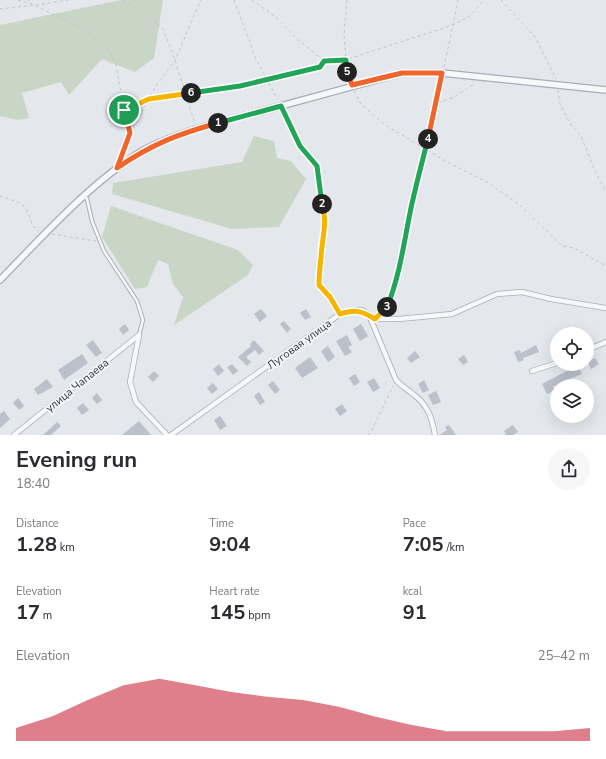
<!DOCTYPE html>
<meta charset="utf-8">
<style>
body{margin:0;font-family:"Nunito Sans",sans-serif;background:#f7f7f7;color:#2b2b33;height:100vh;display:flex;flex-direction:column;font-size:15px;white-space:nowrap}
*{box-sizing:border-box;margin:0}
p{font-size:13px;color:#7c7c81}
.icon{flex:none;width:22px;height:22px;fill:none;stroke:currentColor;stroke-width:2;stroke-linecap:round;stroke-linejoin:round}
.map{position:relative;height:435px;overflow:hidden}
.panel{display:flex;flex-direction:column;background:#fff;flex:1}
.panel>*{flex:none}
.buttons{position:absolute;left:550px;top:327px;display:grid;gap:8px}
.buttons a{display:grid;place-items:center;width:44px;height:44px;border-radius:50%;background:#fff;box-shadow:0 4px 16px #0002;font-size:20px}
.pin{position:absolute;display:grid;place-items:center;width:34px;height:34px;color:#fff;margin:-17px;border:2px solid #fff;border-radius:50%;box-shadow:0 1px 4px #0007}
.km{position:absolute;width:20px;height:20px;margin:-10px;border-radius:50%;background:#222;color:#fff;font-size:11px;line-height:20px;text-align:center}
.round{display:grid;place-items:center;flex:none;width:42px;height:42px;border-radius:21px;background:#f7f7f7}
.headline{display:flex;align-items:center;justify-content:space-between;height:68px;padding:0 16px}
h1{font-size:22px;font-weight:700;line-height:30px}
.figures{display:grid;grid-template-columns:repeat(3,1fr);gap:6px;height:68px;padding:4px 16px}
.figures div{display:grid;align-content:center}
.figures b{font-size:20px;font-weight:700}
.figures small{font-size:11px;font-weight:400}
.figures p{font-size:11px}
.chart{height:112px;padding:8px 16px}
.chart p{display:flex;justify-content:space-between}
.chart svg{width:100%;height:72px;margin-top:4px;fill:#d1495b;opacity:.7}
.map>svg:first-child{display:block}
</style>
<div class="map">
<svg width="606" height="435" viewBox="0 0 606 435">
<rect width="100%" height="100%" fill="#e4e7ec"/>
<g fill="#c9d6c5">
<polygon points="121,0 163,0 154,58 135,72 102,59 69,95 61,82 22,93 29,118 18,120 0,116 0,25"/>
<polygon points="254,136 274,141 277,158 291,161 306,179 279,227 232,229 112,194 113,183 242,162"/>
<polygon points="111,206 238,250 253,265 248,275 174,325 183,297 173,284 168,264 158,260 147,287 135,289 102,237"/>
</g>
<g fill="#bbc0ca">
<polygon points="261,309 267,316 260,322 254,314"/>
<polygon points="306,309 311,317 305,320 300,313"/>
<polygon points="284,321 291,329 287,333 280,324"/>
<polygon points="125,324 129,330 123,335 119,329"/>
<polygon points="361,324 368,336 360,341 353,329"/>
<polygon points="347,335 352,345 348,347 352,352 345,356 336,341"/>
<polygon points="93,340 102,353 96,357 86,345"/>
<polygon points="254,340 264,351 259,355 255,350 246,357 251,362 247,366 238,357 251,346 250,344"/>
<polygon points="536,345 539,352 523,358 524,360 518,362 514,352 520,350 521,353"/>
<polygon points="328,346 335,357 328,362 321,351"/>
<polygon points="415,351 420,357 411,363 407,358"/>
<polygon points="82,354 88,363 64,380 58,370"/>
<polygon points="464,355 468,362 463,365 458,359"/>
<polygon points="310,357 318,368 302,378 295,368"/>
<polygon points="595,358 599,364 591,369 588,362"/>
<polygon points="219,364 224,371 218,376 213,369"/>
<polygon points="232,364 238,371 233,375 227,367"/>
<polygon points="578,365 582,374 567,380 569,385 566,386 553,386 555,390 547,394 542,384"/>
<polygon points="154,371 159,376 153,382 148,377"/>
<polygon points="355,374 360,382 354,386 349,378"/>
<polygon points="374,378 380,388 373,392 367,382"/>
<polygon points="47,379 53,387 38,395 34,389"/>
<polygon points="424,380 429,390 423,393 418,384"/>
<polygon points="273,381 280,390 275,394 268,385"/>
<polygon points="213,383 218,389 212,394 207,388"/>
<polygon points="436,391 441,402 433,405 428,395"/>
<polygon points="259,392 265,402 260,405 254,396"/>
<polygon points="97,393 102,400 97,404 92,398"/>
<polygon points="18,398 24,406 19,410 13,403"/>
<polygon points="83,403 89,410 82,415 77,408"/>
<polygon points="342,404 347,411 340,416 335,409"/>
<polygon points="4,411 10,419 0,428 0,414"/>
<polygon points="220,416 227,426 220,430 214,420"/>
<polygon points="139,421 151,435 122,435"/>
<polygon points="57,422 61,426 51,435 43,435"/>
<polygon points="449,425 456,435 439,435 447,430 445,427"/>
<polygon points="513,425 518,432 513,435 506,435 504,431"/>
</g>
<g fill="none" stroke-linecap="round" stroke-linejoin="round">
<g stroke="#a9aeb7" stroke-width="4.5">
<polyline id="service" points="85,197 87,199 92,221 104,251 137,301 143,320 139,335"/>
</g>
<g stroke="#a9aeb7" stroke-width="6">
<g id="minor">
<path d="M369 315 396 380C401 386 407 389 413 394 428 405 432 418 435 435"/>
<polyline points="139,335 130,382 136,402 167,435"/>
<polyline points="587,350 606,342"/>
<polyline points="532,371 557,363"/>
<polyline points="14,435 139,335"/>
<polyline points="171,435 340,314 349,311 362,310 375,319 399,319 452,314 497,294 522,292 551,299 606,308"/>
</g>
</g>
<g stroke="#a9aeb7" stroke-width="8">
<path id="tertiary" d="M0 280C43 236 90 183 142 151 159 141 178 135 196 129L402 73H442L606 90"/>
</g>
<g stroke="#c2c5cb" stroke-width="1" stroke-dasharray="3 3" stroke-linecap="butt">
<polyline points="18,0 32,4"/>
<polyline points="27,0 33,0"/>
<polyline points="123,0 162,27 175,60 195,124"/>
<polyline points="234,0 256,59 278,100"/>
<polyline points="252,0 277,18 295,37 324,61 345,60 453,25 458,0"/>
<polyline points="347,0 344,34 347,75 350,81"/>
<polyline points="501,0 535,37 556,79"/>
<polyline points="36,5 68,0"/>
<polyline points="0,9 34,5 87,31 108,48 116,65 124,110 130,133 121,159"/>
<polyline points="444,67 453,25 470,16 484,0"/>
<polyline points="558,90 560,104 571,125 581,136 595,171 606,192"/>
<polyline points="354,91 361,104 385,125 449,163 487,182 520,205 562,246 574,248 606,266"/>
<polyline points="436,102 441,78"/>
<polyline points="284,111 300,146 317,166 326,226 321,255 319,285 337,309"/>
<polyline points="116,114 149,99 240,86 320,67 324,61"/>
<polyline points="130,133 156,86 175,60 201,0"/>
<path d="M0 196C9 199 20 201 26 209 31 217 30 226 39 231"/>
<polyline points="52,234 96,241"/>
<polyline points="380,314 386,307 395,287 435,104 454,97 474,84"/>
<polyline points="368,435 371,432 393,386"/>
</g>
<use href="#service" stroke="#f7f8fa" stroke-width="2.5"/>
<use href="#minor" stroke="#f7f8fa" stroke-width="4.5"/>
<use href="#tertiary" stroke="#f7f8fa" stroke-width="5.5"/>
</g>
<g fill="none" stroke-linecap="round" stroke-linejoin="round">
<g stroke="#fff" stroke-width="8">
<path id="split-1" d="M124 110 130 133 117 168C152 144 178 134 218 123"/>
</g>
<g stroke="#fff" stroke-width="8">
<polyline id="split-2" points="218,123 281,106 300,146 317,166 322,204"/>
</g>
<g stroke="#fff" stroke-width="8">
<path id="split-3" d="M322 204C328 222 322 238 321 257 320 266 319 276 319 285L330 297 340 314C355 309 362 311 375 319L387 307"/>
</g>
<g stroke="#fff" stroke-width="8">
<path id="split-4" d="M387 307C400 275 404 242 411 208 416 185 422 162 428 139"/>
</g>
<g stroke="#fff" stroke-width="8">
<polyline id="split-5" points="347,72 352,85 402,73 442,73 428,139"/>
</g>
<g stroke="#fff" stroke-width="8">
<polyline id="split-6" points="191,93 240,86 320,67 324,61 346,60 347,72"/>
</g>
<g stroke="#fff" stroke-width="8">
<polyline id="split-7" points="124,110 149,99 191,93"/>
</g>
<use href="#split-1" stroke="#f0652b" stroke-width="5"/>
<use href="#split-2" stroke="#22a559" stroke-width="5"/>
<use href="#split-3" stroke="#f5b400" stroke-width="5"/>
<use href="#split-4" stroke="#22a559" stroke-width="5"/>
<use href="#split-5" stroke="#f0652b" stroke-width="5"/>
<use href="#split-6" stroke="#22a559" stroke-width="5"/>
<use href="#split-7" stroke="#f5b400" stroke-width="5"/>
</g>
<g text-anchor="middle" stroke-width="4" stroke-linejoin="round" paint-order="stroke">
<g font-size="11" fill="#2b3445" stroke="#f4f6f9">
<text transform="translate(299 344) rotate(-36)" y="4">Луговая улица</text>
<text transform="translate(77 385) rotate(-39)" y="4">улица Чапаева</text>
</g>
</g>
</svg>
<div class="buttons">
<a><svg class="icon" aria-label="locate" viewBox="0 0 24 24"><circle cx="12" cy="12" r="6"/><path d="M12 2v4M12 18v4M2 12h4M18 12h4"/></svg></a>
<a><svg class="icon" aria-label="layers" viewBox="0 0 24 24"><path d="M12 4l9 5-9 5-9-5zM3 14l9 5 9-5"/></svg></a>
</div>
<div class="pin" style="left:124px;top:110px;background:#1e9e55"><svg class="icon" aria-label="arrive" viewBox="0 0 24 24"><path d="M6 21V4h12l-3 4 3 4H6"/></svg></div>
<b class="km" style="left:218px;top:123px">1</b>
<b class="km" style="left:322px;top:204px">2</b>
<b class="km" style="left:387px;top:307px">3</b>
<b class="km" style="left:428px;top:139px">4</b>
<b class="km" style="left:347px;top:72px">5</b>
<b class="km" style="left:191px;top:93px">6</b>
</div>
<section class="panel">
<div class="headline"><div><h1>Evening run</h1><p>18:40</p></div><a class="round"><svg class="icon" aria-label="share" viewBox="0 0 24 24"><path d="M12 15V3M7 8l5-5 5 5M5 13v7h14v-7"/></svg></a></div>
<div class="figures">
<div><p>Distance</p><b>1.28<small> km</small></b></div>
<div><p>Time</p><b>9:04</b></div>
<div><p>Pace</p><b>7:05<small> /km</small></b></div>
</div>
<div class="figures">
<div><p>Elevation</p><b>17<small> m</small></b></div>
<div><p>Heart rate</p><b>145<small> bpm</small></b></div>
<div><p>kcal</p><b>91</b></div>
</div>
<div class="chart"><p><span>Elevation</span>25–42 m</p>
<svg viewBox="0 0 160 44" preserveAspectRatio="none"><path d="M0 44V36L10 29L20 19L30 10L40 6L50 10L60 14L70 17L80 19L90 23L100 29L110 34L120 38L130 38L140 38L150 38L160 36V44z"/></svg>
</div>
</section>
